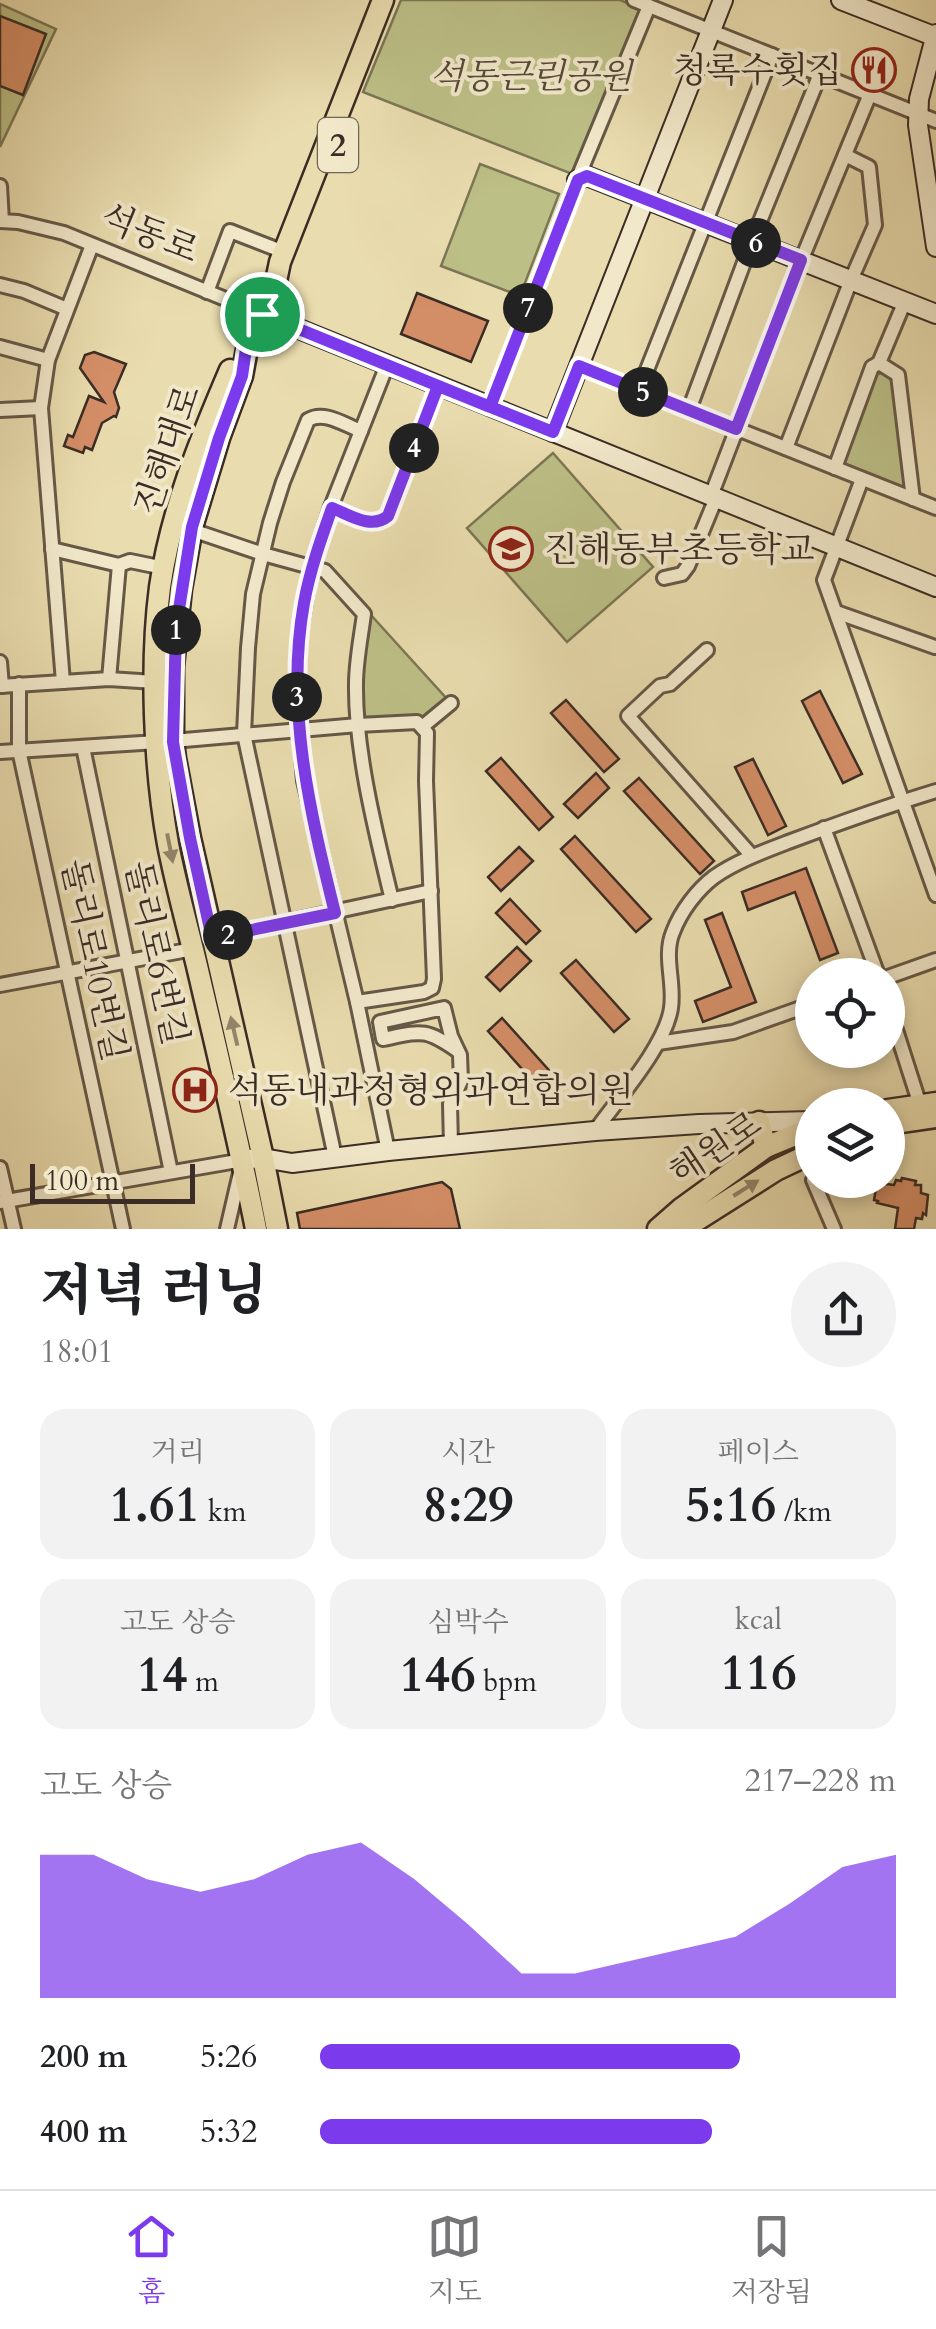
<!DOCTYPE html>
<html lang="ko">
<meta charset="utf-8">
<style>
body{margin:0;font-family:Cardo,"Noto Serif KR",serif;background:#f2f2f2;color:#202124;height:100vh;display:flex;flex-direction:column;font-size:38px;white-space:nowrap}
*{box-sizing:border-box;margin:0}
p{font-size:32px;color:#757577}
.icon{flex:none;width:55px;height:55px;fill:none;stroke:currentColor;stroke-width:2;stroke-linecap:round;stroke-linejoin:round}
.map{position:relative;height:1229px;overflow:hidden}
.drawer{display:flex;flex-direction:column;background:#fff;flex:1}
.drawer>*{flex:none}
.fabs{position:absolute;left:795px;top:958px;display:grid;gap:20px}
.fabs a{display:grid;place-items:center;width:110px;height:110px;border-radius:50%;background:#fff;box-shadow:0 5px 15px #0003;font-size:50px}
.scale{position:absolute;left:30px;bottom:25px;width:165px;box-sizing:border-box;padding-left:10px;border:5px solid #3b2c25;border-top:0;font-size:28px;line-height:35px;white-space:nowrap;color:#3b2c25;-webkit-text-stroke:8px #f1e8ca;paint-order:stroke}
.pin{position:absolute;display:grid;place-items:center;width:85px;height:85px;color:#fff;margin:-42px;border:5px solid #fff;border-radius:50%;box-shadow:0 2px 10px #0007}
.km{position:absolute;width:50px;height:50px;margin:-25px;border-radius:50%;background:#222;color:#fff;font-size:28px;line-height:50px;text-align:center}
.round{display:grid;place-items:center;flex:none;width:105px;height:105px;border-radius:52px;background:#f2f2f2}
.head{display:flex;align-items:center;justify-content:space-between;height:170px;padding:0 40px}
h1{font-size:55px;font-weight:800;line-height:75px}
.stats{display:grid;grid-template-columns:repeat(3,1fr);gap:15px;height:170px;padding:10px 40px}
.stats div{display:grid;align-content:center;border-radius:25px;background:#f2f2f2;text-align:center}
.stats b{font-size:50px;font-weight:800}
.stats small{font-size:28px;font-weight:400}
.stats p{font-size:28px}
.chart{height:280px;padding:20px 40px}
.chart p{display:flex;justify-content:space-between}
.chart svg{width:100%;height:180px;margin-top:10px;fill:#7c3aed;opacity:.7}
ul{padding:0 40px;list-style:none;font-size:32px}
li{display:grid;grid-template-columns:160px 120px 1fr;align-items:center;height:75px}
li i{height:25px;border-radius:12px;background:#7c3aed}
.dock{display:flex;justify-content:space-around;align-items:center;height:140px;border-top:2px solid #e0e0e0;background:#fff;font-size:28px;color:#757577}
.dock a{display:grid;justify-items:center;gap:5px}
.dock .current{color:#7c3aed}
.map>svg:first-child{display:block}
</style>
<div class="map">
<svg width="936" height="1229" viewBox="0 0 936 1229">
<rect width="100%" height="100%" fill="#e9dcae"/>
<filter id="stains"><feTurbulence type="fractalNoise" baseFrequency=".002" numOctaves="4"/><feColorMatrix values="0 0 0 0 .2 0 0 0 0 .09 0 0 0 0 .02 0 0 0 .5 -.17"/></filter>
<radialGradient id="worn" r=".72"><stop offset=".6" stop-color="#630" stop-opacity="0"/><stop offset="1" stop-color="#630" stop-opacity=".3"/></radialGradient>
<g fill="#bcbf86" stroke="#7c7656" stroke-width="2.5">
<polygon points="401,0 620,0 642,9 572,174 363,92"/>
<polygon points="0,4 56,29 0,147"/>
<polygon points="480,164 559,194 520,296 441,266"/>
<polygon points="884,372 893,375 907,490 841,464 873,376"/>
<polygon points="553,453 653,567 567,642 467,528"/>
<polygon points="370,614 447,699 424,719 361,720 360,683 367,616"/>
</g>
<g fill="#d48e67" stroke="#3b2c25" stroke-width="2.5">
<polygon points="0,16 46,34 23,95 0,86"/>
<polygon points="417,293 488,321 471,362 401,334"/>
<polygon points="94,352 126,364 114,392 119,408 116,417 114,416 102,423 92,450 85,447 83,453 64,446 68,435 73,437 89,396 104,402 80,368 85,355"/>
<polygon points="820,691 862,774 843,783 802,701"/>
<polygon points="566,700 619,759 604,772 551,713"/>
<polygon points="501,758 553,817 539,830 486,771"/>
<polygon points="753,759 786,826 768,835 735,767"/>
<polygon points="596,773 609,788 578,818 564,804"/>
<polygon points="639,778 714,861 700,874 624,791"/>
<polygon points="575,836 651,919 636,932 561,849"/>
<polygon points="519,847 533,861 501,891 488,877"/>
<polygon points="806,868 838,953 820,960 795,892 748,910 742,892"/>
<polygon points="510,899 540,931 526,944 496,913"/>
<polygon points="722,913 756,1002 703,1022 695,1001 731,987 705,920"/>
<polygon points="517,947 531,961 500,991 486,977"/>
<polygon points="576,960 629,1019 614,1032 561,973"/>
<polygon points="502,1018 555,1077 541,1090 488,1031"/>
<polygon points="902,1178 916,1181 915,1185 921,1185 921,1193 928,1195 926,1215 923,1213 922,1219 916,1218 914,1229 895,1229 898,1208 877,1203 878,1201 874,1200 877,1183 894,1185 896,1180 901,1181"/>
<polygon points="442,1182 451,1189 460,1229 300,1229 297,1213"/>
</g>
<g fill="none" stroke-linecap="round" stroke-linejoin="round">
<g stroke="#665847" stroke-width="18">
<g id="street">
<polyline points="634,0 936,121"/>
<polyline points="0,186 2,221"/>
<polyline points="0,221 18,222 64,233 262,314"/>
<polyline points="0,285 24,291 67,309"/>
<polyline points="207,292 230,231 284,252"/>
<polyline points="0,347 48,360"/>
<polyline points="879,363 898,375 913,499"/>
<polyline points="387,365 331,507 311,568 299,638 297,694 304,781 357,1002 388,1151"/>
<polyline points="579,366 936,508"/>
<polyline points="639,390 772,55"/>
<polyline points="490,407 577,180 649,6"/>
<polyline points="0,410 41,408"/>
<polyline points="689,410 752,241 820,74"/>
<polyline points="786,448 851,280 875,225 869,167 845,155"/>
<polyline points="835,468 872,367 879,363 905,301"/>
<polyline points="862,479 824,580 936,895"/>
<polyline points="711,496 801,261 870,94"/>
<path d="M331 507C350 515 371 530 388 516L439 386"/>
<path d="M192 530 263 554 325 571 364 614C361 637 356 661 356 684 355 751 376 834 392 900"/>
<polyline points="52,549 119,565 130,561 164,568"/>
<polyline points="664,578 682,574 688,566 716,498"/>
<polyline points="836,612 935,647"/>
<polyline points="707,650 670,684 660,686 628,716 752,856"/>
<polyline points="0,662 2,686"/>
<polyline points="109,679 119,565"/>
<polyline points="63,682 41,408 48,360 92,245"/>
<polyline points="19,684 19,750 123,1229"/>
<polyline points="0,686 109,679 155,682"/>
<polyline points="422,727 451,703"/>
<polyline points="83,747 171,1172"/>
<polyline points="0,752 173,741 358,725 417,722 427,733 426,781 434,979 432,988 424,992 357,1002"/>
<polyline points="824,828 878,975"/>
<polyline points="212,938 431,891"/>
<polyline points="888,977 936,960"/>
<polyline points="0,985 193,949"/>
<polyline points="888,1005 920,1105"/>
<polyline points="658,1043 733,1032 812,1004"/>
<path d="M595 1131C617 1100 666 1045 671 1008 675 983 663 956 673 932 681 911 697 890 714 877 737 861 765 851 791 841 839 823 887 806 936 791"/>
<path d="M451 1145 450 1104 461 1081 460 1055 451 1036 444 1008 380 1022 383 1039C422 1031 425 1028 458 1051"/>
<path d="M335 1157 244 734 248 648 253 594 270 523 283 482 308 420C324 410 345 425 361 431"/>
<polyline points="0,1168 14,1229"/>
<polyline points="813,1180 834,1229"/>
<polyline points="0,1202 243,1160 227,1229"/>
</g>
</g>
<g stroke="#3b2c25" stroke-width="22">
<g id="secondary">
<polyline points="841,0 936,37"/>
<polyline points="936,34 919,99 918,125 936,247"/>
<polyline points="577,180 587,176 936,314"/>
<polyline points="262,314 936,587"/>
<polyline points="553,432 723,0"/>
<polyline points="250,1159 263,1158 292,1163 388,1151 595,1131 699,1124 812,1121"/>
</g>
</g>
<g stroke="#3b2c25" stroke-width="25">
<g id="primary">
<path d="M230 370C200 440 171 511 160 587 150 664 154 767 168 844 176 886 188 928 198 970 218 1056 239 1142 256 1229"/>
<polyline points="888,1110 936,1103"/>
<polyline points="759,1122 766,1147"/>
<polyline points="888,1124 936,1117"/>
<polyline points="277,1229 263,1158 190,838 175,758 173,741 173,667 181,589 192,527 219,438 242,376 247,349 275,286 280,262 383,0"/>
<polyline points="658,1229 682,1208 766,1147 812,1128"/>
<polyline points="683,1229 776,1170 812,1153"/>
</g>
</g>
<use href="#street" stroke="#f1e8ca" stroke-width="12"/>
<use href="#secondary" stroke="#f1e8ca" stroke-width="18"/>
<use href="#primary" stroke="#e9dcae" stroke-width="20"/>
</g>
<defs><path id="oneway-solid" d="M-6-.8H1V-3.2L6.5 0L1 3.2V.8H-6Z" transform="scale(2.5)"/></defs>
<g fill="#92846a">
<use href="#oneway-solid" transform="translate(170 848) rotate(79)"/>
<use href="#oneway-solid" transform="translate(234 1031) rotate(-103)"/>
<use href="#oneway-solid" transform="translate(746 1188) rotate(-32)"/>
</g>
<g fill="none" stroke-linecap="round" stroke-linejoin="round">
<g stroke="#fff" stroke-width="20">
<path id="route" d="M262 314 246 349 242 376 219 438 192 527 176 628 173 742 190 838 212 938 335 913C310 812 285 708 304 603 310 570 321 539 332 508 350 515 371 530 388 516L438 386 553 432 579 366 736 429 801 260 587 176 578 180 490 407 262 314"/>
</g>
<use href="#route" stroke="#7c3aed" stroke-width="12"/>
</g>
<defs>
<g id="restaurant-ring" transform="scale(2.25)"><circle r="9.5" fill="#f1e8ca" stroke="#8f2418" stroke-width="1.5"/><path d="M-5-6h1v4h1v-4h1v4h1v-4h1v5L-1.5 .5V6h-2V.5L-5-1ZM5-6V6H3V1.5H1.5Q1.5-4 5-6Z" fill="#8f2418"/></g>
<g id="school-ring" transform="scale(2.25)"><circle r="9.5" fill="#f1e8ca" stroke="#8f2418" stroke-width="1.5"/><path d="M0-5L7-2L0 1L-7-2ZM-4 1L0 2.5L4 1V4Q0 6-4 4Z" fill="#8f2418"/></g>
<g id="hospital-ring" transform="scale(2.25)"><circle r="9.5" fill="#f1e8ca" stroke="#8f2418" stroke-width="1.5"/><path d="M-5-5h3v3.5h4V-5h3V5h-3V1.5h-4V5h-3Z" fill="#8f2418"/></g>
</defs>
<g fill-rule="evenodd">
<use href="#restaurant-ring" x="874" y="70"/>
<use href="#school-ring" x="511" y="549"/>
<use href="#hospital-ring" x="195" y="1090"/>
</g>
<g text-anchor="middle" stroke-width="8" stroke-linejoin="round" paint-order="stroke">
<rect fill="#f1e8ca" stroke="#726456" stroke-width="2.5" x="318" y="118" width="40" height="54" rx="8"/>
<g font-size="32" font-weight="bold" fill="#3b2c25">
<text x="338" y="156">2</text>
</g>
<g font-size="35" fill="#3b2c25" stroke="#f1e8ca" text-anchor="start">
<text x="842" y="82" text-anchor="end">청록수횟집</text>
<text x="544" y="561">진해동부초등학교</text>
<text x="228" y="1102">석동내과정형외과연합의원</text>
</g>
<g font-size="35" font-style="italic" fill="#554938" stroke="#f1e8ca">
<text x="531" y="88">석동근린공원</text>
</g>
<g font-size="35" fill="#3b2c25" stroke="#f1e8ca">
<text transform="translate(150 233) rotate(22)" y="12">석동로</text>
<text transform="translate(167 450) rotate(-71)" y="12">진해대로</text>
<text transform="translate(157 953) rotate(78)" y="12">돌리로6번길</text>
<text transform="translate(95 960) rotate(78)" y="12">돌리로10번길</text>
<text transform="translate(715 1148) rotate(-34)" y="12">해원로</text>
</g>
</g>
<rect width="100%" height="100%" filter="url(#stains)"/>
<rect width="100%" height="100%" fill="url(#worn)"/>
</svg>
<div class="fabs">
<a><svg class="icon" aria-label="locate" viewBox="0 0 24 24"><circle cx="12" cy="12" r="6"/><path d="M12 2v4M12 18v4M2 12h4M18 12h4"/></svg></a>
<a><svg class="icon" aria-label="layers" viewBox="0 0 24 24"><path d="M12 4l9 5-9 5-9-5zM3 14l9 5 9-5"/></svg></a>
</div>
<div class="scale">100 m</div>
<div class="pin" style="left:262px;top:314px;background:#1e9e55"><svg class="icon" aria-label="arrive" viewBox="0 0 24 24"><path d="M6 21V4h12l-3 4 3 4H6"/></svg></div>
<b class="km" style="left:176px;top:630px">1</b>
<b class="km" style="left:228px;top:935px">2</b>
<b class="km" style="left:297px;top:697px">3</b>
<b class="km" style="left:414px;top:448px">4</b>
<b class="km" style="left:643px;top:392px">5</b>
<b class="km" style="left:756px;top:243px">6</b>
<b class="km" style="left:528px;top:308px">7</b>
</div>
<section class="drawer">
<div class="head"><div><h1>저녁 러닝</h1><p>18:01</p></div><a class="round"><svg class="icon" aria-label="share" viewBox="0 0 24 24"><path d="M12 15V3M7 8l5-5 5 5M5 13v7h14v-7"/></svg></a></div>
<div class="stats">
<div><p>거리</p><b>1.61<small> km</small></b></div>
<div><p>시간</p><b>8:29</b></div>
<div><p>페이스</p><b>5:16<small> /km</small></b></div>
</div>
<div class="stats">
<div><p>고도 상승</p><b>14<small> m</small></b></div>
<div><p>심박수</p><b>146<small> bpm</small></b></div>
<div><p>kcal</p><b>116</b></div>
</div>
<div class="chart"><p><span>고도 상승</span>217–228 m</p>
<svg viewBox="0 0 160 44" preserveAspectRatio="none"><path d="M0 44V9L10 9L20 15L30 18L40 15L50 9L60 6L70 15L80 26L90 38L100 38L110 35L120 32L130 29L140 21L150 12L160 9V44z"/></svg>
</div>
<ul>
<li><b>200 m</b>5:26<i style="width:73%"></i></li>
<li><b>400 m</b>5:32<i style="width:68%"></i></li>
</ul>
</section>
<nav class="dock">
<a class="current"><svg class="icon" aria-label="home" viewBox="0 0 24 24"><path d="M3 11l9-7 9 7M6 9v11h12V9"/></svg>홈</a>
<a><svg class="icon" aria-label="map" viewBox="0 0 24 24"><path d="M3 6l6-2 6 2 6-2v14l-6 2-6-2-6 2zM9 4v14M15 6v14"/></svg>지도</a>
<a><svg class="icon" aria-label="saved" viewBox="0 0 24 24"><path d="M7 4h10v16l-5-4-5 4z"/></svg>저장됨</a>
</nav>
